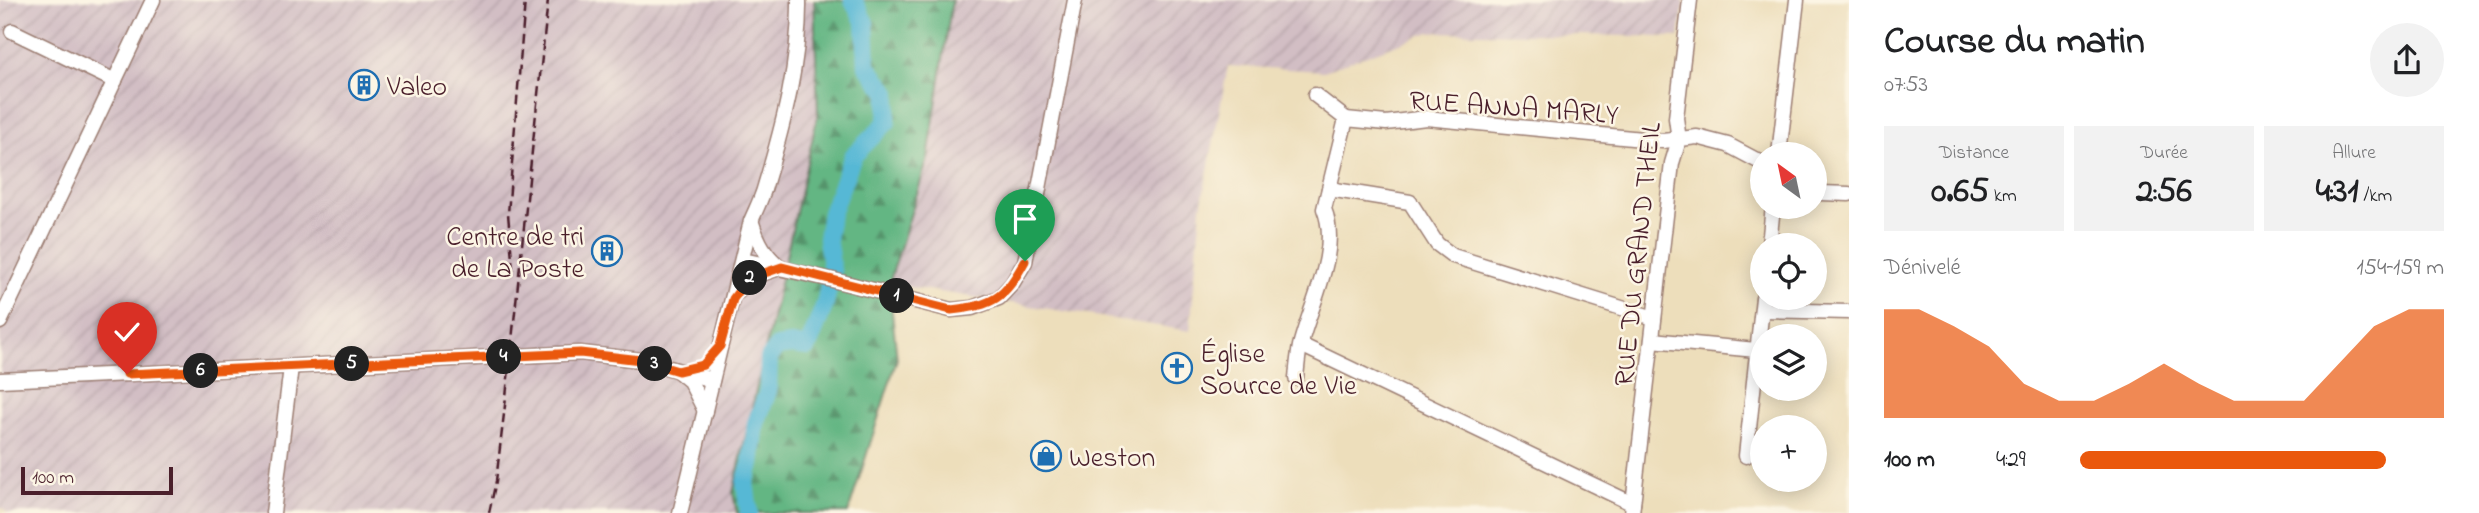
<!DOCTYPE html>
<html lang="fr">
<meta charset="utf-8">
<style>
body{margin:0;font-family:"Indie Flower",sans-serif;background:#f2f2f2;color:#202124;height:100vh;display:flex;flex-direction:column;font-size:26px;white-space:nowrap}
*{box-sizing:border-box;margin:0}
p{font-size:23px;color:#757577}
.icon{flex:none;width:38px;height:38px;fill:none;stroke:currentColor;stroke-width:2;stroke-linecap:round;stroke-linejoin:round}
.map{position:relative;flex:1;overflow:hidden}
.drawer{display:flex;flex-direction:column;background:#fff;width:630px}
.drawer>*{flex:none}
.needle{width:46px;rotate:327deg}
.controls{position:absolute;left:1750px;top:142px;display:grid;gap:14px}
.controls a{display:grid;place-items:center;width:77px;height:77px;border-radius:50%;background:#fff;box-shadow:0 4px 18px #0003;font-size:35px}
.scale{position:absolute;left:21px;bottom:18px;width:152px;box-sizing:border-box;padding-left:7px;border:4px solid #4a1f2b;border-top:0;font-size:19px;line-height:24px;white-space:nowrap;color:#4a1f2b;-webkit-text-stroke:5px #fcf5e5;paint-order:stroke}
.pin{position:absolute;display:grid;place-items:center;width:60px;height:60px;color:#fff;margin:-72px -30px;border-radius:50% 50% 50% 0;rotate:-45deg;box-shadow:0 0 7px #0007}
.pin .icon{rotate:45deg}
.km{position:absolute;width:35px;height:35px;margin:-18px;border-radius:50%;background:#222;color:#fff;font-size:19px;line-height:35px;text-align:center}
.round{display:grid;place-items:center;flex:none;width:74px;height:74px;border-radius:37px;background:#f2f2f2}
.head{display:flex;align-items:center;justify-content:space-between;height:119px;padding:0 35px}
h1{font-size:38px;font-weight:700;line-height:52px}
.stats{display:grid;grid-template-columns:repeat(3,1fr);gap:10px;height:119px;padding:7px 35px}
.stats div{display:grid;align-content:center;border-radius:0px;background:#f2f2f2;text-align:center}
.stats b{font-size:35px;font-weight:700}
.stats small{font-size:19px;font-weight:400}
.stats p{font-size:19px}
.chart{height:196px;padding:14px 35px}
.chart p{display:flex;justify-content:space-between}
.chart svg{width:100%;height:126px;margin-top:7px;fill:#ea580c;opacity:.7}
ul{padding:0 35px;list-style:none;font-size:23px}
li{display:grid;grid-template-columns:112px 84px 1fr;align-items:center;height:52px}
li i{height:18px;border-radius:9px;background:#ea580c}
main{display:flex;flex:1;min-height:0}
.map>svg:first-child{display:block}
</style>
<main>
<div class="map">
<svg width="1849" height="513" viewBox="0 0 1849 513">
<defs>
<pattern id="industrial-furrows" width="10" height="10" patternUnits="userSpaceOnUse" patternTransform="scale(1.75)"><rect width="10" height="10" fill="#d2bec4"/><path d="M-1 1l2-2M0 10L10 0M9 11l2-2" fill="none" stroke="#b6a3a9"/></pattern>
<pattern id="forest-firs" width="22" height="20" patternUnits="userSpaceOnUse" patternTransform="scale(1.75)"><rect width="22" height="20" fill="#64b683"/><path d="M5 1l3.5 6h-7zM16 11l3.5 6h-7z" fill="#54936b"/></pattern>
</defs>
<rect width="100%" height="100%" fill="#fcf5e5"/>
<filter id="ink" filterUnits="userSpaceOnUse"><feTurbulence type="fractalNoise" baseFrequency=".0143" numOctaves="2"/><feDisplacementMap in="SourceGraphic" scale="14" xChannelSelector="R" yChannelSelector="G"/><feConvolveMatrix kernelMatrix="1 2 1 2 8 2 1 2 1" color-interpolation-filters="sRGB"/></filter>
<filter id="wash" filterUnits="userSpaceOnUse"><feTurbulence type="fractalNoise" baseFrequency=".00686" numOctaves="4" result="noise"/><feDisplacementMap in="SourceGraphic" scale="28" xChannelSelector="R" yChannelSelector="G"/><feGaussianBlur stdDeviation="1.57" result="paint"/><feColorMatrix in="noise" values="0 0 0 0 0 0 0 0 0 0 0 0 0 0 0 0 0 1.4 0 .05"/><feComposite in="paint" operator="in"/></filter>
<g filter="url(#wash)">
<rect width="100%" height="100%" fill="#eddebb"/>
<g fill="url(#industrial-furrows)">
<polygon points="0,0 814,0 818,114 733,493 737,513 8,513 0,507"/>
<polygon points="952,0 1684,0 1679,37 1430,32 1324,71 1228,66 1201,207 1190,331 889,284 928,158"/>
</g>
<polygon fill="url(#forest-firs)" stroke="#576a57" stroke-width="2" points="814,0 952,0 928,158 889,284 897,359 848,513 737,513 733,493 818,114"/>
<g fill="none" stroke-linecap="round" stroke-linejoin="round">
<polyline stroke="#56b8d5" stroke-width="18" points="749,513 745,483 751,464 756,423 768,391 769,358 777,347 791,345 808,347 825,304 832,270 827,239 831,213 853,156 887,122 888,93 867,66 865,23 853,0"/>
</g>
</g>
<g filter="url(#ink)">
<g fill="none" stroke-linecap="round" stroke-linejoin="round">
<g stroke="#9c7e73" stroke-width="17">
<g id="minor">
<polyline points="12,31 115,81"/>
<polyline points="1315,95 1346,119"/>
<polyline points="1779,154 1797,0"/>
<polyline points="1329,189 1410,202 1437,244 1453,256 1654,318"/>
<polyline points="1815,190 1821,193 1849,194"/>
<path d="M752 223C758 242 765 255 780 267"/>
<polyline points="1769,245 1773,206"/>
<polyline points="743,260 833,280 951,310 972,308 999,298 1012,284 1025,262 1075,0"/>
<polyline points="738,292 750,278 779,268"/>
<polyline points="1762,310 1849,312"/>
<polyline points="0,322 153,0"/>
<polyline points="1652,340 1756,350"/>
<polyline points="1301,345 1633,504"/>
<polyline points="679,372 690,381 705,411"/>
<path d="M1296 378C1297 368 1298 356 1300 346 1310 305 1341 250 1324 209L1346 119 1386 123 1426 118 1663 141 1697 137 1728 145 1762 163"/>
<polyline points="0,380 580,353 641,360 712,380"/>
<polyline points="1746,456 1763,298"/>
<polyline points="273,513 291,367"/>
<path d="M680 513 751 221C756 209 762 198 765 186 783 126 800 62 799 0"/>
<polyline points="1632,513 1672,163 1679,140 1676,118 1690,0"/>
</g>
</g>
<use href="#minor" stroke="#fff" stroke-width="14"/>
<g stroke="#4a1f2b" stroke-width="2.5" stroke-dasharray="10 5" stroke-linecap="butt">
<polyline points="513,270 508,214 525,0"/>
<polyline points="489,513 496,481 506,397 548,0"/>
</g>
</g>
</g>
<g fill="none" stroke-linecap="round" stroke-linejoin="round" filter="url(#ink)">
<g stroke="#fff" stroke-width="14">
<path id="route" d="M127 374 580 353 641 360 678 371 703 365 720 346 733 299 744 284 750 278 782 267 951 310C994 305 1004 299 1025 261"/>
</g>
<use href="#route" stroke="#ea580c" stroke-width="9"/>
</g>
<defs>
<g id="building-ring" transform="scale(1.575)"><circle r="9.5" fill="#fcf5e5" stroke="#1f6fb2" stroke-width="1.5"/><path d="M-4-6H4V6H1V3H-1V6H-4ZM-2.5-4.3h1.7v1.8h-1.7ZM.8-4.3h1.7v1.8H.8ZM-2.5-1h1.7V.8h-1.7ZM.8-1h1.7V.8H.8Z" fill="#1f6fb2"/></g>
<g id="church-ring" transform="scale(1.575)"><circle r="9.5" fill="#fcf5e5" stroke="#1f6fb2" stroke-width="1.5"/><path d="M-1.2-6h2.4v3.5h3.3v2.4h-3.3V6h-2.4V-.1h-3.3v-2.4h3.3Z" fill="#1f6fb2"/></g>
<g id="shop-ring" transform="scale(1.575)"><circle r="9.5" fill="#fcf5e5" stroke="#1f6fb2" stroke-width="1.5"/><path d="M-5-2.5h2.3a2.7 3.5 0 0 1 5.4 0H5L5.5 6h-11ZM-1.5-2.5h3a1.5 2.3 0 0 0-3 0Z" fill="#1f6fb2"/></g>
</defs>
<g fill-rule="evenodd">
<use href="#building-ring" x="364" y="85"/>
<use href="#building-ring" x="607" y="251"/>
<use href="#church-ring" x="1177" y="368"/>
<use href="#shop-ring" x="1046" y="456"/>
</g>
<g text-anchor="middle" stroke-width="5" stroke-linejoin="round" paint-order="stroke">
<g font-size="28" fill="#4a1f2b" stroke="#fcf5e5" text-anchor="start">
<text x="387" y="95">Valeo</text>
<text x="584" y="245" text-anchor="end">Centre de tri<tspan x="584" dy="32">de La Poste</tspan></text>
<text x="1200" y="362">Église<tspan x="1200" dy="32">Source de Vie</tspan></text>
<text x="1069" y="466">Weston</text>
</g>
<g font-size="28" fill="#4a1f2b" stroke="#fcf5e5">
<text transform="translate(1514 106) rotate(4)" y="10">RUE ANNA MARLY</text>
<text transform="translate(1636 254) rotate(-84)" y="10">RUE DU GRAND THEIL</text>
</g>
</g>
</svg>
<div class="controls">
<a><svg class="needle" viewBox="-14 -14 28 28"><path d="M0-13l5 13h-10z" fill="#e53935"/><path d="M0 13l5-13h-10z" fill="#757577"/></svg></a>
<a><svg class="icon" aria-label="locate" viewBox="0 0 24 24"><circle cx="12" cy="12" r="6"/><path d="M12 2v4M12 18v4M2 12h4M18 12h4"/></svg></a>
<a><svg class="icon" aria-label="layers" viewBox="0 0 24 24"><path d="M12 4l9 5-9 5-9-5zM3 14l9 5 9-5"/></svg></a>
<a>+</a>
</div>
<div class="scale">100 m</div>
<div class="pin" style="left:1025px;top:261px;background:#1e9e55"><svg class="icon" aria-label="arrive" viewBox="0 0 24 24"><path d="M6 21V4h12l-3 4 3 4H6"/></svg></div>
<div class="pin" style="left:127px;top:374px;background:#d93025"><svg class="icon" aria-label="check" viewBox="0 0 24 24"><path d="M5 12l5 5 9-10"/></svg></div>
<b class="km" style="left:897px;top:296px">1</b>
<b class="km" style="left:750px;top:278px">2</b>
<b class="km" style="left:655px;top:364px">3</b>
<b class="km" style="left:504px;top:357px">4</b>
<b class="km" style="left:352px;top:364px">5</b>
<b class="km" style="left:201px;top:371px">6</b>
</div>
<section class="drawer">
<div class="head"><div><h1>Course du matin</h1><p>07:53</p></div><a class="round"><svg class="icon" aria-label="share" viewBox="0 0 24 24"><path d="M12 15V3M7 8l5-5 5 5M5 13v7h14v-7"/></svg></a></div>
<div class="stats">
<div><p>Distance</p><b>0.65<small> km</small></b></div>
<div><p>Durée</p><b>2:56</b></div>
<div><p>Allure</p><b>4:31<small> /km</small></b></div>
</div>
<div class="chart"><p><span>Dénivelé</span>154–159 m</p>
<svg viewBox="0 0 160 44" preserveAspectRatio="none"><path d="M0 44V6L10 6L20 12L30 19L40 32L50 38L60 38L70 32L80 25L90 32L100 38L110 38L120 38L130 25L140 12L150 6L160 6V44z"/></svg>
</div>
<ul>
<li><b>100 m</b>4:29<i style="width:84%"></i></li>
</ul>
</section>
</main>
